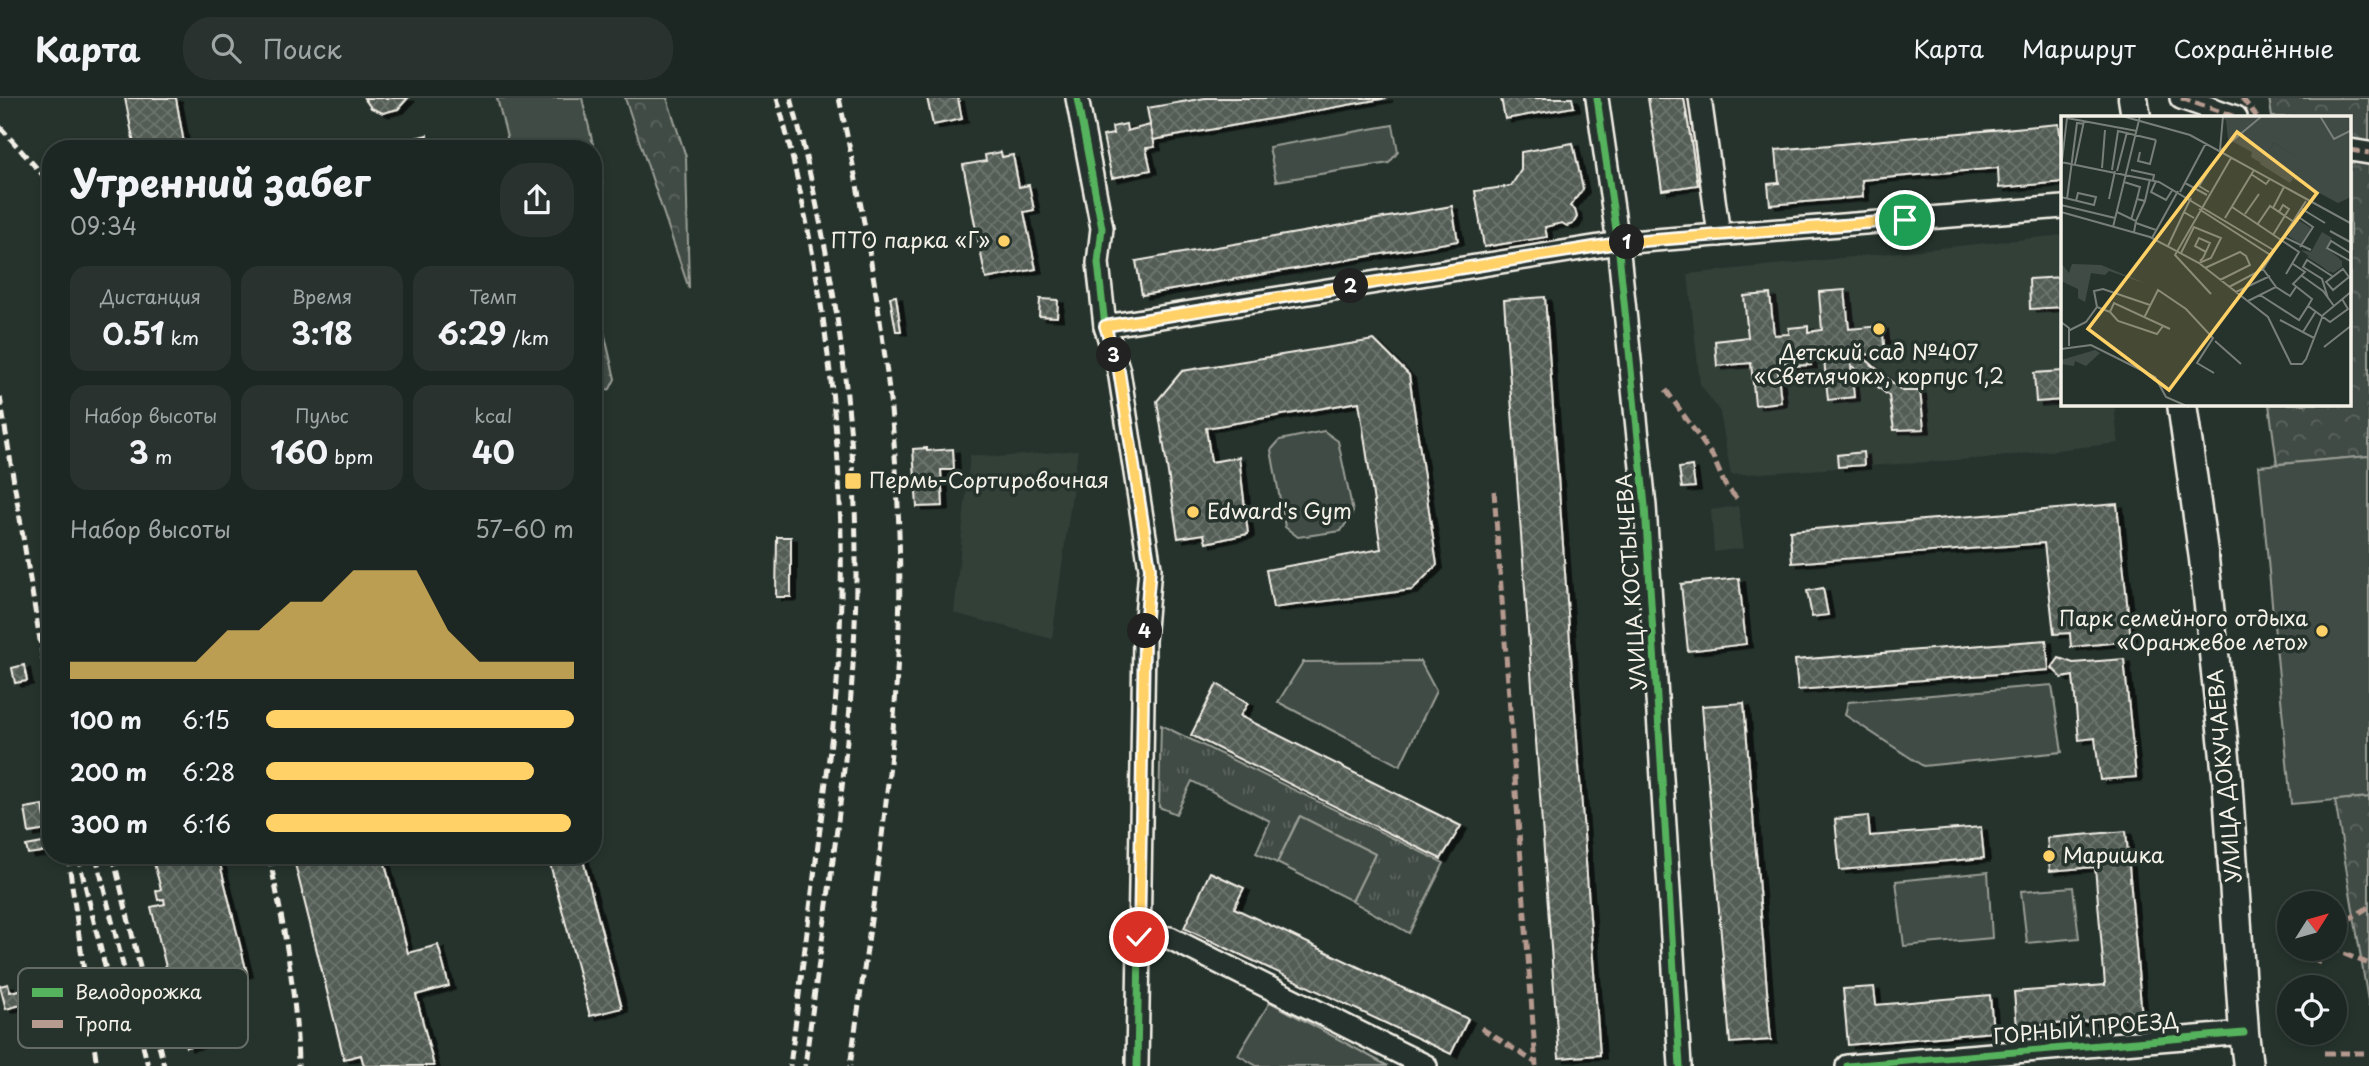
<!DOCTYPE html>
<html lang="ru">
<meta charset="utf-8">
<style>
body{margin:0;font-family:"Playpen Sans",sans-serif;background:#29322f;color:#f1f3f6;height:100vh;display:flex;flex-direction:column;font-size:26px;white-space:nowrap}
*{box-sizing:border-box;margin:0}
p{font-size:23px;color:#a0a5a5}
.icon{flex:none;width:38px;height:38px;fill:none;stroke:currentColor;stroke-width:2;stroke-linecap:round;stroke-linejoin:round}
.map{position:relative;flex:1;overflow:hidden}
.details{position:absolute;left:42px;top:42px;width:560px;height:724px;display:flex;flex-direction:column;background:#1c2622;border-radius:28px;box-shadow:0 4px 10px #0003,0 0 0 2px #3a4340}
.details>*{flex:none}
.needle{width:46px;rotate:53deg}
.buttons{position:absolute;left:2277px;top:793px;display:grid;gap:14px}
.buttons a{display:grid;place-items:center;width:70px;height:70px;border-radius:50%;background:#1c2622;box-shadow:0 4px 10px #0003,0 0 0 2px #3a4340;font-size:35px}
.pin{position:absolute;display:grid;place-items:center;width:60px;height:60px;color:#fff;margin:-30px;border:4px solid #fff;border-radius:50%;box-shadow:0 2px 7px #0007}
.km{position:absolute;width:35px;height:35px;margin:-18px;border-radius:50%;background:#222;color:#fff;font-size:19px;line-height:35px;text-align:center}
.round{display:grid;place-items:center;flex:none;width:74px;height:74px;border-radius:28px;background:#29322f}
.overview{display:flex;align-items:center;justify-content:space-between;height:119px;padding:0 28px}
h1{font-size:38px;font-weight:700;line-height:52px}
.stats{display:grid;grid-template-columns:repeat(3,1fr);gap:10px;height:119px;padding:7px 28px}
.stats div{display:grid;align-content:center;border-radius:18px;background:#29322f;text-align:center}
.stats b{font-size:30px;font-weight:700}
.stats small{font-size:19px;font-weight:400}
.stats p{font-size:19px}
.chart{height:196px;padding:14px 28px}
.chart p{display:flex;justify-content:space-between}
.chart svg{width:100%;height:126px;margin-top:7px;fill:#ffd166;opacity:.7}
ul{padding:0 28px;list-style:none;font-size:23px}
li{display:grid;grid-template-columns:112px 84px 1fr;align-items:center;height:52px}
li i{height:18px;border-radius:9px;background:#ffd166}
header{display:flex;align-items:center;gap:42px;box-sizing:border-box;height:98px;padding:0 35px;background:#1c2622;border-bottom:2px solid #3a4340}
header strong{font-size:33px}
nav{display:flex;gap:38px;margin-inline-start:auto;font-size:24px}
.search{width:490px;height:63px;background:#29322f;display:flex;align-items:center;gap:18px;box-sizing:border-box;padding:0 24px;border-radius:28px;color:#a0a5a5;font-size:26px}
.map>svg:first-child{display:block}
</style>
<header>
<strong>Карта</strong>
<div class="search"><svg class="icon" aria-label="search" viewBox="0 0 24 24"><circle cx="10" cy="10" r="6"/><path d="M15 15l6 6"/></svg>Поиск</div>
<nav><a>Карта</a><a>Маршрут</a><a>Сохранённые</a></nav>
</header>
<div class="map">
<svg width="2369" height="968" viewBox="0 0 2369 968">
<defs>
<pattern id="grass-tufts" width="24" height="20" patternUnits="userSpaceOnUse" patternTransform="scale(1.75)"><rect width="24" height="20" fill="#414b45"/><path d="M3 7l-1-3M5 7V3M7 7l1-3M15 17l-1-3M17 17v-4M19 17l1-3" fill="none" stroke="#5d6560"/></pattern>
<pattern id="forest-crowns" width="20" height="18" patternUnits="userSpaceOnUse" patternTransform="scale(1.75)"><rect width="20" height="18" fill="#414b45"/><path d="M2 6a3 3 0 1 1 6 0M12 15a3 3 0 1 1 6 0" fill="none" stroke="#5d6560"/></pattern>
<pattern id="building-cross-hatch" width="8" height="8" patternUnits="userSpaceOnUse" patternTransform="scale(1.75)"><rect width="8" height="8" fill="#525c55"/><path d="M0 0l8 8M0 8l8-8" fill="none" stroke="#6c746d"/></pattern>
<filter id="shadow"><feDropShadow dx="6" dy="3.5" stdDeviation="0" flood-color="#0009"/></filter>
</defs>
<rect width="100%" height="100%" fill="#26332d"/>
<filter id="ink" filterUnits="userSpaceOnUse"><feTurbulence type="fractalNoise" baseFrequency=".0143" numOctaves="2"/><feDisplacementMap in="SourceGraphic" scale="14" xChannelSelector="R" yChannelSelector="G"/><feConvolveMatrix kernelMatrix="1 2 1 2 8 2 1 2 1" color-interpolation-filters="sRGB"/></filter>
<g filter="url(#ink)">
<g fill="#333f39">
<polygon points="2063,137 2063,306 2114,306 2118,345 1988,360 1731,377 1720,314 1700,286 1688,176"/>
<polygon points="1078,352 1052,541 954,515 970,357 998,359"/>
<polygon points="1738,408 1744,450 1714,454 1711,412"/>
</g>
<polygon fill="url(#grass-tufts)" stroke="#9a9e96" stroke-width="2" points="1161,627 1444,765 1409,835 1352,803 1375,756 1299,719 1277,765 1256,755 1270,723 1192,683 1176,716 1159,709"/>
<g fill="url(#forest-crowns)" stroke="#9a9e96" stroke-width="2">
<polygon points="625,0 667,0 686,59 689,191"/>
<polygon points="2269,0 2369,0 2369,358 2277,366 2269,306 2350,306 2350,19 2272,19"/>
<polygon points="593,199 598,208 615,281 610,291 593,297"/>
<polygon points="2369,699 2369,909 2335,702"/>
</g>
<g fill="#414b45" stroke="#9a9e96" stroke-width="2">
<polygon points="497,0 582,0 603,88 593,90 593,51 510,51"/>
<polygon points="1393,27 1398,54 1389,65 1276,83 1269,49"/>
<polygon points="1324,333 1338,343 1353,414 1341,433 1298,439 1285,429 1271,352 1280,342"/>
<polygon points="2369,358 2369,699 2291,706 2259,368"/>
<polygon points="1420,563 1436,593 1400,668 1278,604 1303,564"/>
<polygon points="2052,587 2062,654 1923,668 1845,617 1848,604"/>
<polygon points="1300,718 1375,756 1352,803 1277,765"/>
<polygon points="1988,774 1992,840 1904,848 1896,783"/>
<polygon points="2073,789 2079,840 2027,845 2021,793"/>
<polygon points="1270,904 1388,968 1257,968 1238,957"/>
</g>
<g fill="url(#building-cross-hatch)" stroke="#f4f1e8" stroke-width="2" filter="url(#shadow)">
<polygon points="125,0 176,0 185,51 135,51"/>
<polygon points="364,0 408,0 398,11 383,15 371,10"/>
<polygon points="927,0 958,0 962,21 933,27"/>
<polygon points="1205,0 1387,0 1153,42 1147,10"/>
<polygon points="1501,0 1572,0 1574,9 1505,21"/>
<polygon points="1648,0 1684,0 1698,87 1662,92"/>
<polygon points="1126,26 1127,33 1150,27 1155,49 1146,50 1151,72 1112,80 1103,38 1113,36 1112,29"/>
<polygon points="2059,26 2060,37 2063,36 2063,84 1999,90 1998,70 1862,82 1863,99 1770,107 1768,86 1779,85 1776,52"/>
<polygon points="427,37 431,51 376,51 376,50"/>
<polygon points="1573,45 1583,91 1570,108 1575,112 1577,119 1573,126 1567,128 1562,125 1545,129 1547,139 1484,149 1475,93 1511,88 1521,72 1521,54"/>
<polygon points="1001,54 1002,59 1013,57 1019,89 1029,87 1034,112 1024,114 1036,171 986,181 963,67 986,63 985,57"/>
<polygon points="1452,108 1458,143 1142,197 1136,163"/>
<polygon points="2063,179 2063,209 2030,211 2029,181"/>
<polygon points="1845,192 1849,231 1882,228 1885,255 1861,257 1902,293 1920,293 1924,331 1894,332 1889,298 1851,267 1854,299 1828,302 1824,261 1810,262 1811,267 1791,268 1791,264 1777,265 1781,304 1755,307 1751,265 1717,268 1715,243 1748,239 1744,198 1770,196 1774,237 1789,236 1789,230 1808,228 1808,234 1822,232 1819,194"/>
<polygon points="896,198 901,233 896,233 890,199"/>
<polygon points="1545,199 1600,957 1559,960 1504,202"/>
<polygon points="1040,201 1058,202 1057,219 1039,218"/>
<polygon points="1374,242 1409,277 1437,467 1412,492 1273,510 1266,472 1381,451 1359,304 1206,330 1211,364 1239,359 1248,436 1206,445 1204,436 1178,440 1157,303 1182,273"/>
<polygon points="2063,273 2063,302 2036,304 2034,275"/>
<polygon points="927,350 927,353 953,351 954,372 941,372 943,408 917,409 913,351"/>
<polygon points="1863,354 1864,367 1838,369 1837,357"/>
<polygon points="1692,368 1695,389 1682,390 1679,370"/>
<polygon points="2117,406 2131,543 2071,549 2070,535 2054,536 2044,445 1792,465 1790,433"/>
<polygon points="777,439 791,439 791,499 776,499"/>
<polygon points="1739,480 1746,546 1688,553 1681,486"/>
<polygon points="1823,490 1828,517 1812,519 1807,493"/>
<polygon points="2046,542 2049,572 1798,592 1795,562"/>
<polygon points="2059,560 2073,565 2124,561 2136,679 2100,682 2095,640 2079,642 2073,578 2062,580 2052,570"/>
<polygon points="24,567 27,583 15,585 12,570"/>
<polygon points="1217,586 1248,605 1240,618 1461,728 1441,761 1191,637"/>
<polygon points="1744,605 1771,942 1730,945 1702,608"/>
<polygon points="43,707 47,732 29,735 25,710"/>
<polygon points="1868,718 1870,738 1981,729 1984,760 1840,772 1835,721"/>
<polygon points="2126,733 2142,919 2017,929 2014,894 2105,887 2095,769 2050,773 2047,740"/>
<polygon points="48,744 49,753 28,756 26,748"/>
<polygon points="152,758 218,758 247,875 199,888 213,943 186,949 151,809 165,806 164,801 158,802 156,793 161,791"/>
<polygon points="293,758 383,758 408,855 438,847 449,888 416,897 434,968 364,968 361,957 344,961"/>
<polygon points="548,758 582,758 622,910 590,918"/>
<polygon points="1210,774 1244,790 1234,810 1468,921 1451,956 1184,830"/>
<polygon points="8,886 10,894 24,891 28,905 6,911 0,888"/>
<polygon points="1874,889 1876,907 1990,897 1993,934 1848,947 1843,891"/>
</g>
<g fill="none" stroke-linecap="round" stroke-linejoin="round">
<g stroke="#f4f1e8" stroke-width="26">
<g id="street">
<polyline points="1077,0 1102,130 1098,165 1105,228 1119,273 1150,470 1144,543 1137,968"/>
<polyline points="1597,0 1618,145 1645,408 1680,968"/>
<polyline points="1700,0 1719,137"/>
<polyline points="2181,0 2236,19"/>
<polyline points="2350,52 2369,55"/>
<polyline points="1105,228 1618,145 2063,109"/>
<polyline points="1139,839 1170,840 1426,968"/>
<polyline points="1847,968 2244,935"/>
</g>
</g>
<g stroke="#f4f1e8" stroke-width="33">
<g id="secondary">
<polyline points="2133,0 2136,19"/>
<polyline points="2182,306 2204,461 2227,678 2244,935 2248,968"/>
</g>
</g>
<use href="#street" stroke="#26332d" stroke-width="21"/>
<use href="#secondary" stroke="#26332d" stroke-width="28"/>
<g stroke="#f4f1e8" stroke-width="5" stroke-dasharray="10 5" stroke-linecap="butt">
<path d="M777 0C832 199 855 423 833 628L790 968"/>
<path d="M791 0C831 150 856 308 856 464 857 632 826 802 805 968"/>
<path d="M839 0C870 143 895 289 899 435 905 610 875 795 850 968"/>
<polyline points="0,29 51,86"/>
<polyline points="0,299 51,609"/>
<polyline points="68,758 97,968"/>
<polyline points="78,758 122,938"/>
<polyline points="96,758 148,968"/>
<polyline points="113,758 164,968"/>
<path d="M269 758C284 827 297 897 298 968"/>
</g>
<g stroke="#b69a8f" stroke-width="5" stroke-dasharray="10 5" stroke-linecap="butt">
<polyline points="2181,0 2236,19"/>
<polyline points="2242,0 2257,19"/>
<polyline points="2350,52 2369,55"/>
<polyline points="1666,292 1713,359 1725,387 1739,403"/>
<polyline points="1494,393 1536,968"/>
<polyline points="2334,830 2369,809"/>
<polyline points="2330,850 2369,866"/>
<polyline points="2317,866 2324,850"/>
<polyline points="1481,930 1536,965"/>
<polyline points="2324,955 2369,955"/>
</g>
<g stroke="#26332d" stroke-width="11">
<g id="cycleway">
<polyline points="1077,0 1102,130 1098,165 1105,228 1119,273 1150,470 1144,543 1137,968"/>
<polyline points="1597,0 1618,145 1645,408 1680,968"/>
<polyline points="1847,968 2244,935"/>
</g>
</g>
<use href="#cycleway" stroke="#56b35d" stroke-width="7"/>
</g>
</g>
<g fill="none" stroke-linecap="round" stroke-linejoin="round" filter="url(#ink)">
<g stroke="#fff" stroke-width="14">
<polyline id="route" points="1139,839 1144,542 1150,470 1119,273 1105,228 1618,145 1905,122"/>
</g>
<use href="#route" stroke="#ffd166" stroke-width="9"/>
</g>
<g fill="#ffd166" stroke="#26332d" stroke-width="2.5">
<circle cx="1004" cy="143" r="7"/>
<circle cx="1879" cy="231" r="7"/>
<rect x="844" y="374" width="18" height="18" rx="3.5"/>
<circle cx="1193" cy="414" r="7"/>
<circle cx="2322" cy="533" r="7"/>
<circle cx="2049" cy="758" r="7"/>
</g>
<g text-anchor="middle" stroke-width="7" stroke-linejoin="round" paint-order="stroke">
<g font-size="21" fill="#f4f1e8" stroke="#26332d" text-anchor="start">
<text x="990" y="150" text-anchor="end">ПТО парка «Г»</text>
<text x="1879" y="262" text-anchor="middle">Детский сад №407<tspan x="1879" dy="24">«Светлячок», корпус 1,2</tspan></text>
<text x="869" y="390">Пермь-Сортировочная</text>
<text x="1207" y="421">Edward's Gym</text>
<text x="2308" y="528" text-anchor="end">Парк семейного отдыха<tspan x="2308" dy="24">«Оранжевое лето»</tspan></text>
<text x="2063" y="765">Маришка</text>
</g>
<g font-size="21" fill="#f4f1e8" stroke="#26332d">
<text transform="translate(1632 484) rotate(-94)" y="7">УЛИЦА КОСТЫЧЕВА</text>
<text transform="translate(2225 678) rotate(-95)" y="7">УЛИЦА ДОКУЧАЕВА</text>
<text transform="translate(2086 931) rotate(-5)" y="7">ГОРНЫЙ ПРОЕЗД</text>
</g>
</g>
<g transform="translate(2061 18)">
<rect width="290" height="290" fill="#26332d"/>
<path d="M34 234 39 237 25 250 14 245 13 250 0 248V244Z" fill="#414b45"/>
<path d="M157 0H290V81L277 87 232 63 242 45 213 27 200 47 190 41 191 36 167 23 165 4ZM261 116 271 122 265 132 278 142V150L268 156 240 134 250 136ZM0 147 8 157 11 148 40 149 86 168 48 155 44 159 30 157 24 186 17 182V173L0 165Z" fill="#414b45"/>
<path d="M213 27 243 45 229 67 199 48ZM237 104 250 112 240 128 227 120ZM265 133 281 145V151L272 157 246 141Z" fill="#414b45"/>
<path fill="none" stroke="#787f78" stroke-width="2" d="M61 0 129 19 291 108M259 0 273 23 291 14M6 2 76 15M159 34 162 0M159 35 201 0M79 36 77 45 89 48 95 24M0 46 98 66 214 135M14 48 23 5M41 52 44 14M0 53 6 2M51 54 57 15 95 24M70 54 93 59 92 64M56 55 66 16M190 58 205 68 209 63M95 65 90 76 105 84 112 73M63 66 79 71 76 83M124 67 146 79M119 76 145 27M148 76 138 70 155 43M0 81 33 89 35 81 17 77 15 85M130 82 123 96 133 102M6 83 16 7 23 8M48 83 54 55M0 89 54 102M171 91 238 136 225 158M212 92 223 71M138 93 211 140M241 93 264 107M0 96 89 121 138 147 207 201 230 248H241L245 243 262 199 291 175M56 96 75 105 73 116M184 98 198 78M236 100 252 111 239 131M164 102 193 54M70 104 76 83 84 85 89 63M75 105 84 85M75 107 95 114M196 109 209 90 233 106M52 111 79 0M269 115 291 127M212 119 228 93 222 89 218 96M223 121 250 134M91 122 117 75M107 130 123 96M120 137 133 111 160 122 150 142 138 147M291 138 270 125 266 132 291 146M139 145 142 142 149 127 138 122 134 130 145 136M232 148 244 156 232 168 251 183 247 190M144 152 179 136 185 140 189 149 159 164M241 160 262 175 273 190M288 161 272 174 265 166 282 153 291 165M168 171 202 153 245 85M215 171 229 180 235 171M175 176 209 160M150 178 114 139 170 42M199 179 238 204 247 190 269 206 287 193 281 183M267 182 261 163 242 151 246 144 271 160M187 185 215 171 202 153M36 191 33 175 42 173 89 189M49 196 57 205 96 218 102 210M83 202 97 174 125 193 152 222 136 247 153 257M219 204 253 222M0 206 8 212V230M9 214 25 206 36 191 49 196 53 187 109 213M242 216 255 195M154 225 180 248M263 231 291 209M0 233 30 229 94 261 105 281 128 291"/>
<path fill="#ffd166" fill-opacity="0.15" stroke="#ffd166" stroke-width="3.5" d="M176 16 256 77 108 274 27 213Z"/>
<rect width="290" height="290" fill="none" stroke="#f4f1e8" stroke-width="3.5"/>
</g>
<rect x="18" y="870" width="230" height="80" rx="10" fill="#26332d" stroke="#646c65" stroke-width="2"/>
<rect x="32" y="890" width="31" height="9" fill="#56b35d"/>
<rect x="32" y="922" width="31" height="8" fill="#b69a8f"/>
<g font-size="19" fill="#f4f1e8">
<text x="75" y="901">Велодорожка</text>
<text x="75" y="933">Тропа</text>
</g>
</svg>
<div class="buttons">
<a><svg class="needle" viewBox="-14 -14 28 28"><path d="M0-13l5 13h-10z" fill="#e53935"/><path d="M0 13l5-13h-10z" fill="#a0a5a5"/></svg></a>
<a><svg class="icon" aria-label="locate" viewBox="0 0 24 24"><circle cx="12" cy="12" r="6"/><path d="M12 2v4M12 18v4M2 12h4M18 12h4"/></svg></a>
</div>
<div class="pin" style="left:1905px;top:122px;background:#1e9e55"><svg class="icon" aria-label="arrive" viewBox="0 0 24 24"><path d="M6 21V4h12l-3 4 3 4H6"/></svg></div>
<div class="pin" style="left:1139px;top:839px;background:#d93025"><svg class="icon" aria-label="check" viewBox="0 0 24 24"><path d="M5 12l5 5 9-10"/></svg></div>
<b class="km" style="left:1627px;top:144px">1</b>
<b class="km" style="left:1351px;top:188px">2</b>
<b class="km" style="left:1114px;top:257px">3</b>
<b class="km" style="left:1145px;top:533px">4</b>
<section class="details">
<div class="overview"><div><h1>Утренний забег</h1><p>09:34</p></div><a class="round"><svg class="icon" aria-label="share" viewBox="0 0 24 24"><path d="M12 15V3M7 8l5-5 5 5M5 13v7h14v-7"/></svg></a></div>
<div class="stats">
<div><p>Дистанция</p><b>0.51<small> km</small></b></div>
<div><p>Время</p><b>3:18</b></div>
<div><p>Темп</p><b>6:29<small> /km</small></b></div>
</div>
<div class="stats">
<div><p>Набор высоты</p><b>3<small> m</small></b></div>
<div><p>Пульс</p><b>160<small> bpm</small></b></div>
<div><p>kcal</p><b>40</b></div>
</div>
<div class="chart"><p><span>Набор высоты</span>57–60 m</p>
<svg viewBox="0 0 160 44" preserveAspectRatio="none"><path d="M0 44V38L10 38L20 38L30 38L40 38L50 27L60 27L70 17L80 17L90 6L100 6L110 6L120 27L130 38L140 38L150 38L160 38V44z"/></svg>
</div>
<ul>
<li><b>100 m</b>6:15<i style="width:100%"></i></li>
<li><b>200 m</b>6:28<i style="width:87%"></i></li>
<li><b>300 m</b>6:16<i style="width:99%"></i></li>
</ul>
</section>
</div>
